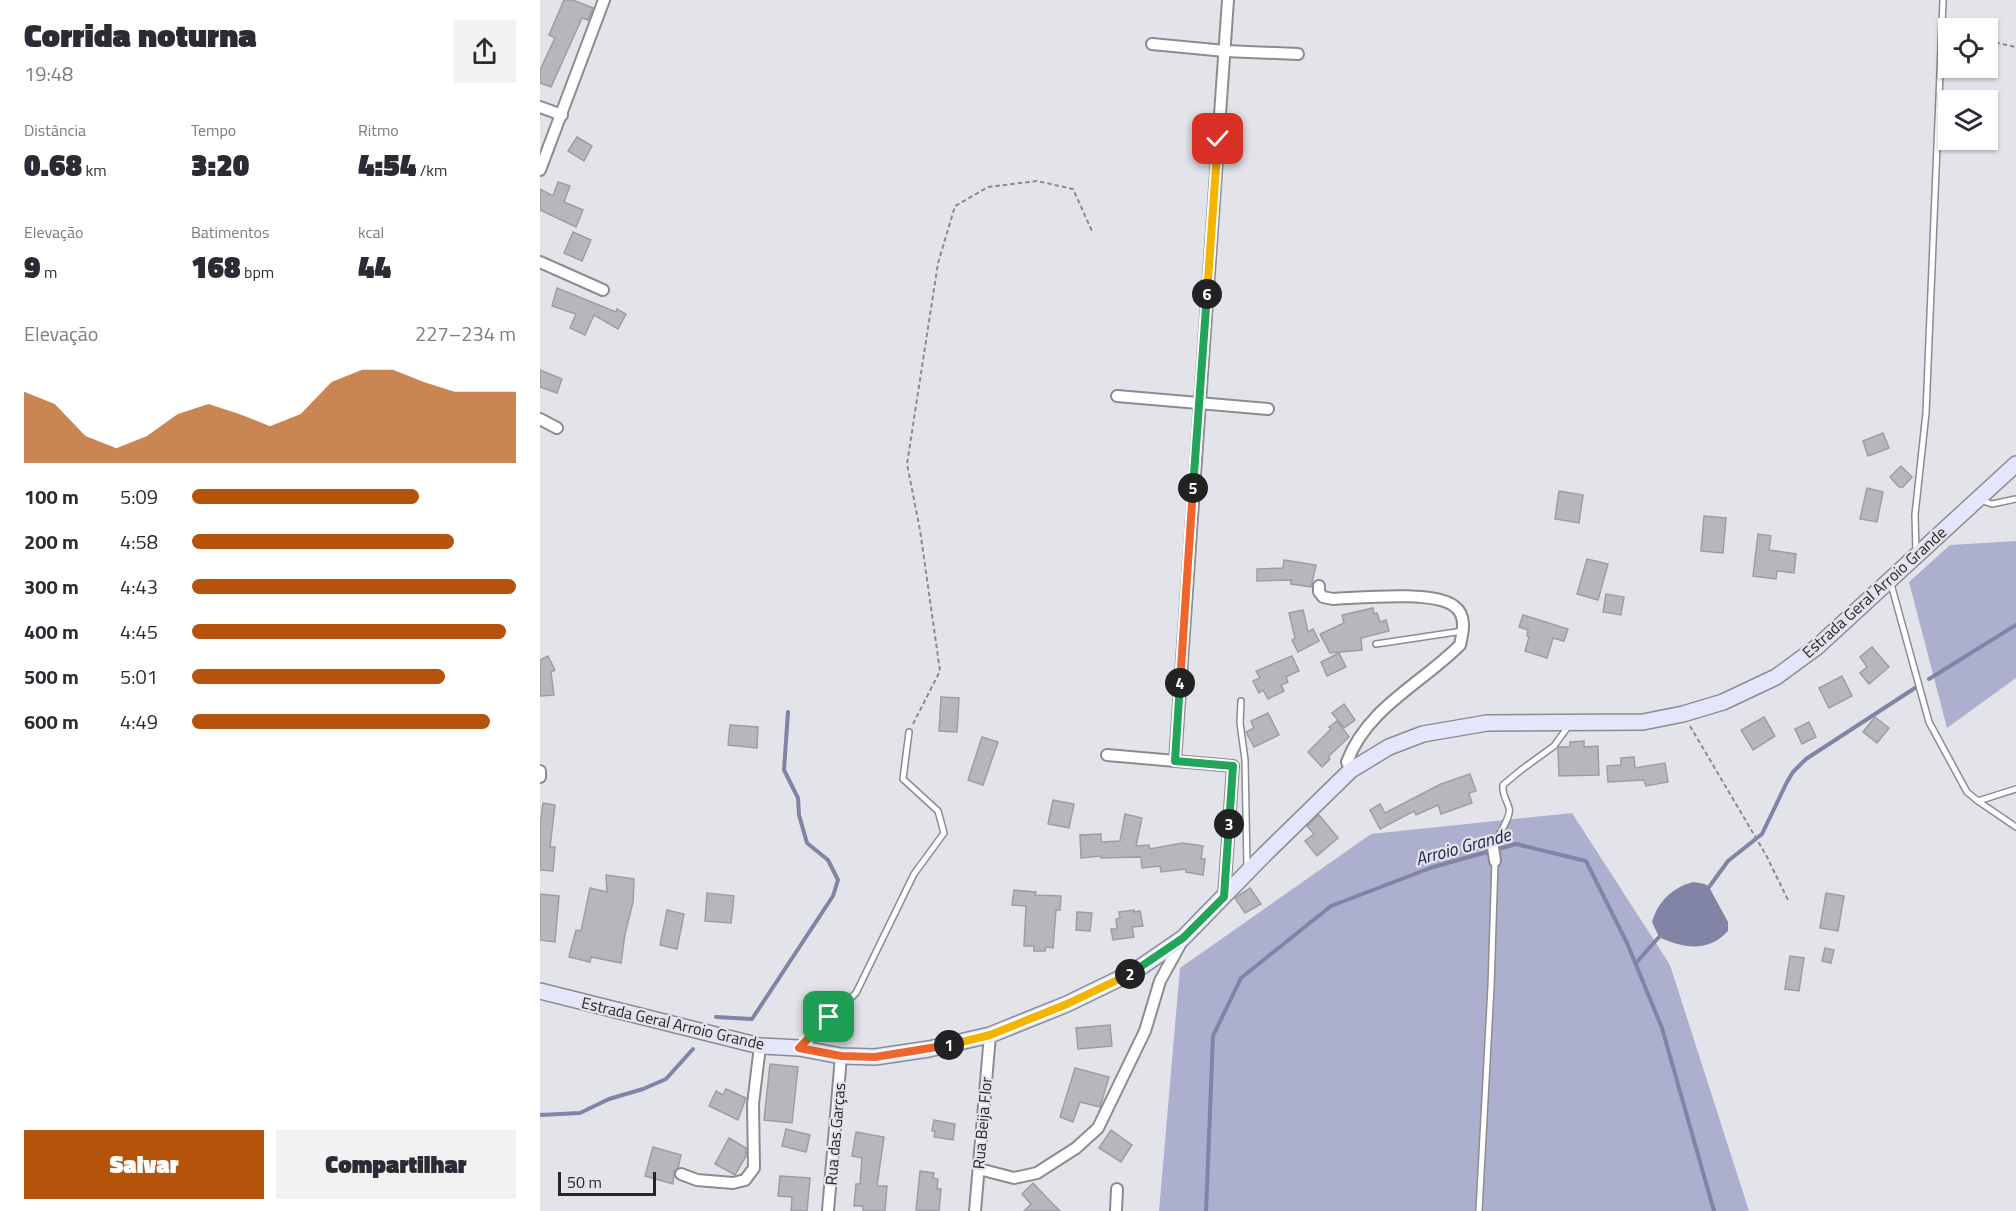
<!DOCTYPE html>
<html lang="pt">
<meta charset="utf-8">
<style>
body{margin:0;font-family:"Titillium Web",sans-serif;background:#f2f2f3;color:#2b2b33;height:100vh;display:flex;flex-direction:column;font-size:22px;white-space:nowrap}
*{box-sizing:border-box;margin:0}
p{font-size:20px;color:#7c7c81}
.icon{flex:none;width:33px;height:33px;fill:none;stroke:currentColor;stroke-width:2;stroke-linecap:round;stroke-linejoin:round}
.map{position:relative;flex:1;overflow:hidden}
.panel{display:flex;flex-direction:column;background:#fff;width:540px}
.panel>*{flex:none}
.buttons{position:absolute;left:1398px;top:18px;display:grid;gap:12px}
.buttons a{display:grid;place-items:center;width:60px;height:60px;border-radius:0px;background:#fff;box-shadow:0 2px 4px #0004;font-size:30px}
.scale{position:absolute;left:18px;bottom:15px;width:98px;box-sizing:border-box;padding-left:6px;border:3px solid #272729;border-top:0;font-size:16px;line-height:21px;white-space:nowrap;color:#272729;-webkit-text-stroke:4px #e3e4ea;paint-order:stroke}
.pin{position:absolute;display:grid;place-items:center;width:51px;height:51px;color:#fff;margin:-26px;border-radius:12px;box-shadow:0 3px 9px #0006}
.km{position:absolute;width:30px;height:30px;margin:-15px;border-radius:50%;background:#222;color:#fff;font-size:16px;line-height:30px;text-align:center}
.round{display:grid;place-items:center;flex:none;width:63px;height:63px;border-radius:0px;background:#f2f2f3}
.head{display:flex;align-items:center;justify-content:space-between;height:102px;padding:0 24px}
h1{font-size:33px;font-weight:800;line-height:45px}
.stats{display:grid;grid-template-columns:repeat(3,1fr);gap:9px;height:102px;padding:6px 24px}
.stats div{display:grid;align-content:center}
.stats b{font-size:30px;font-weight:800}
.stats small{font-size:16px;font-weight:400}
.stats p{font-size:16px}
.chart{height:168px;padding:12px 24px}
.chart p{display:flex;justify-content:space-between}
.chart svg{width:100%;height:108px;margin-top:6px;fill:#b45309;opacity:.7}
.primary-button{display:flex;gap:12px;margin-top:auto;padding:12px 24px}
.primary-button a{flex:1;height:69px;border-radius:0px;background:#b45309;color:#fff;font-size:24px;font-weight:800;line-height:69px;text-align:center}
.primary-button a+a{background:#f2f2f3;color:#2b2b33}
ul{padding:0 24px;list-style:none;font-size:20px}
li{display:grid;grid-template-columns:96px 72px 1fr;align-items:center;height:45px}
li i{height:15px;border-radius:8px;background:#b45309}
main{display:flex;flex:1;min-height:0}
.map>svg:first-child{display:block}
</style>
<main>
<section class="panel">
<div class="head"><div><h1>Corrida noturna</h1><p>19:48</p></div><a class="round"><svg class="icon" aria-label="share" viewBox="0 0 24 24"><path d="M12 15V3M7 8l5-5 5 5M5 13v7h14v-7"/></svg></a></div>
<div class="stats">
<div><p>Distância</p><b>0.68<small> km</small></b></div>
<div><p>Tempo</p><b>3:20</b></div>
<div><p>Ritmo</p><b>4:54<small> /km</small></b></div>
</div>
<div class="stats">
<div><p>Elevação</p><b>9<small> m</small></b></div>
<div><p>Batimentos</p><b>168<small> bpm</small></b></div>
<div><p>kcal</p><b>44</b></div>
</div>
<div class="chart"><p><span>Elevação</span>227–234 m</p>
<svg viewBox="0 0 160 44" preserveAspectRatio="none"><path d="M0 44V15L10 20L20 33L30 38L40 33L50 24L60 20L70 24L80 29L90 24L100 11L110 6L120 6L130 11L140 15L150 15L160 15V44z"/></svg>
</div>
<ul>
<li><b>100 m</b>5:09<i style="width:70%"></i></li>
<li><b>200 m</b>4:58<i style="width:81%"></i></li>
<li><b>300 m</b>4:43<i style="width:100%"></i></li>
<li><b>400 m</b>4:45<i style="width:97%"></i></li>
<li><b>500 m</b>5:01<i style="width:78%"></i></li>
<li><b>600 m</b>4:49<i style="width:92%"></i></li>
</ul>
<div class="primary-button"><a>Salvar</a><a>Compartilhar</a></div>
</section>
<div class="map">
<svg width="1476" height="1211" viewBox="0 0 1476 1211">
<rect width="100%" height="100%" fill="#e3e4ea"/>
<g fill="#adafcf">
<polygon points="1476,541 1476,678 1407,728 1369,582 1410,545"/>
<polygon points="1032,813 1130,965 1209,1211 619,1211 640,968 831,834"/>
</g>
<path fill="#8284a6" d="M1153 882 1165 884 1169 887 1188 922V931C1169 953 1141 948 1119 937L1112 922C1118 901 1132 888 1153 882Z"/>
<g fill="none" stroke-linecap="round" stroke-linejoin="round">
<g stroke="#8284a6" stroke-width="4">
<polyline points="1389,679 1476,625"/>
<polyline points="1169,887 1188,861 1222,834 1247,782 1253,772 1266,759 1378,686"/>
<polyline points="1096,963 1119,937"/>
<polyline points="176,1017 212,1019 293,896 298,880 288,860 267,843 259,815 258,798 244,770 248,712"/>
<polyline points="0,1115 40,1113 69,1099 103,1089 126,1079 153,1049"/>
<polyline points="666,1211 673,1036 701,978 791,906 893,867 976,844 1046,861 1087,943 1122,1028 1174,1211"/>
</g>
</g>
<g fill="#b6b6bc" stroke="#9d9da3" stroke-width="1.5">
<polygon points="24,0 33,0 53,8 48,20 42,18 11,87 0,83 0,70 15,38 9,35"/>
<polygon points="37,137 52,146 44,161 28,151"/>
<polygon points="18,182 30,186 24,202 43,210 36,227 0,210 0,189 13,196"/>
<polygon points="33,232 51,240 42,261 24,253"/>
<polygon points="17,288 76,312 77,309 86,314 78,329 54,315 45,335 30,328 36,314 12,306"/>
<polygon points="0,370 22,379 17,393 0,387"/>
<polygon points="1343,433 1349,448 1328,456 1323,441"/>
<polygon points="1361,466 1372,477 1363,487 1359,487 1350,477"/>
<polygon points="1327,488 1343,492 1337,522 1320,519"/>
<polygon points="1019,491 1043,495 1039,523 1015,519"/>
<polygon points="1164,516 1186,518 1183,553 1161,551"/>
<polygon points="1218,534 1231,536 1229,550 1256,554 1254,573 1237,571 1236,579 1213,576"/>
<polygon points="1047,559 1068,564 1058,600 1037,594"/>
<polygon points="744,560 776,565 771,587 751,584 751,580 717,581 717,569 743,568"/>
<polygon points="1066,594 1084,597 1081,615 1063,612"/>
<polygon points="833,608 834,614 837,613 840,622 846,620 849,631 821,638 822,650 790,653 780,634 804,623 802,615"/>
<polygon points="763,610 768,632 773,629 779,641 758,652 752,640 755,638 749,613"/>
<polygon points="983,615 1028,629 1024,641 1013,638 1007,658 985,651 989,637 987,636 988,630 979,627"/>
<polygon points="1332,647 1349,667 1329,684 1320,673 1327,667 1320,657"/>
<polygon points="799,653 806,667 787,676 781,662"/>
<polygon points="8,656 15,670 11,672 14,695 0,696 0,660"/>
<polygon points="752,656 759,671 746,677 748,682 741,685 744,691 728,699 723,690 719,693 713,681 720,678 716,671"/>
<polygon points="1302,676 1312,696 1289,708 1279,688"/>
<polygon points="401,697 419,698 417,732 399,731"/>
<polygon points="804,704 815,720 804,728 792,713"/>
<polygon points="728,713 739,735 714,747 706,732 714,728 711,721"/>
<polygon points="1224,717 1235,736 1213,750 1201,730"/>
<polygon points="1335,717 1349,728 1337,743 1323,732"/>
<polygon points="797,721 809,737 788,757 790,759 782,767 768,752 791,729 789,727"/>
<polygon points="1269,722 1276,737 1262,744 1255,729"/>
<polygon points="190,725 218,727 217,748 188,745"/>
<polygon points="442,737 458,742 443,785 428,780"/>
<polygon points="1044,741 1044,747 1058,746 1059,775 1019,776 1018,749 1019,747 1030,747 1030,742"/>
<polygon points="1094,757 1095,768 1125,763 1128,782 1106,786 1104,780 1068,782 1067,766 1081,765 1081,758"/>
<polygon points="930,774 936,791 929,793 932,803 901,814 898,805 876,815 874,811 840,829 830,810 840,804 845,813 901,784"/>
<polygon points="513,800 534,804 529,828 508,824"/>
<polygon points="3,803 15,805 10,847 15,847 13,871 0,870 0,825"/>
<polygon points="585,814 602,818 596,846 609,845 610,849 642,843 663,846 661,859 665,859 663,875 646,872 646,869 621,872 620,866 602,868 601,857 561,858 561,856 541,858 540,835 561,834 561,842 580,841"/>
<polygon points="779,815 798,838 777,856 765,841 774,834 767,826"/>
<polygon points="66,875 94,879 93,902 85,934 81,963 51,957 50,962 29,957 36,930 41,931 50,888 67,892"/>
<polygon points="710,888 721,904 705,913 695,898"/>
<polygon points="474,890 496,892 495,895 521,896 520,910 516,910 513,948 506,947 505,951 494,951 494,946 484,946 486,906 472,905"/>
<polygon points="167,893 194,896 191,923 165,921"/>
<polygon points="1286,893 1304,896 1298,931 1280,928"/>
<polygon points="0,894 19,896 15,942 0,940"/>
<polygon points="127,910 144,914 137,949 120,945"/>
<polygon points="594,910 594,912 600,911 603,926 592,927 594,937 573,940 571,929 577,929 576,919 580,918 579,912"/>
<polygon points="537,912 552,913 550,931 536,930"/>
<polygon points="1285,948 1294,950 1291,963 1282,961"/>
<polygon points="1250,956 1264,958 1259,991 1245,989"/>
<polygon points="570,1025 572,1046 538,1049 536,1028"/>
<polygon points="230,1064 258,1067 252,1123 224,1120"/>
<polygon points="535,1068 569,1077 560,1107 540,1102 533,1122 520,1117"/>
<polygon points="186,1089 206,1098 198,1120 169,1106 176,1091 183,1095"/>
<polygon points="394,1120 415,1124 413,1140 394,1137 395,1131 392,1131"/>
<polygon points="246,1129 270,1135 266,1152 242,1146"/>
<polygon points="571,1130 592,1145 581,1162 559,1148"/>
<polygon points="316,1132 344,1137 337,1186 347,1186 345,1211 323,1211 323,1206 314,1206 316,1184 320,1184 322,1158 312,1156"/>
<polygon points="189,1138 206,1148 206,1156 195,1175 175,1164"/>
<polygon points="113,1147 141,1155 138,1168 134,1172 133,1184 105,1176"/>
<polygon points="380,1171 394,1173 393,1178 398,1179 397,1189 401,1189 399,1211 376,1210"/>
<polygon points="240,1176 270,1178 267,1211 251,1211 252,1197 238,1196"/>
<polygon points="493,1183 508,1199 520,1211 484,1211 491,1204 482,1194"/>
</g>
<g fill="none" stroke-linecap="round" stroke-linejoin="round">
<g stroke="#8b8c91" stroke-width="8">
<g id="service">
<polyline points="1440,500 1452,504 1476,499"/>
<polyline points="1376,552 1375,515 1386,413 1403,0"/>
<polyline points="1351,584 1389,722 1427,792 1438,801 1476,789"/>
<polyline points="836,644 923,631"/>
<polyline points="701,701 700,723 705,760 707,867"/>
<polyline points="1438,801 1476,827"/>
<path d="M953 847C957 837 972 816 969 808 967 800 962 795 963 785L981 770 1014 746 1030 724"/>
<polyline points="260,1046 316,993 374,874 404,833 398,811 363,779 369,732"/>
<polyline points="939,1211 951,987 955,861"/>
</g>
</g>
<g stroke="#8b8c91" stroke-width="14">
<g id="minor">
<polyline points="612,44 685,51 758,54"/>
<polyline points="0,107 22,115"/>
<polyline points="0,170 64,0"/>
<polyline points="0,262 63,290"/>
<polyline points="577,396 728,409"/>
<polyline points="0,419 17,428"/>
<path d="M779 586V592L783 597 793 599C819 598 894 590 914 606 927 615 923 632 920 645 881 684 827 708 807 762L811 770"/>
<polyline points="567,755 693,766 684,897"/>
<polyline points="635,761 688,0"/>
<polyline points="0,771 0,777"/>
<polyline points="953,847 955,861"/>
<polyline points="439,1169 474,1178 497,1173 536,1148 558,1128 605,1031 620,981 642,941"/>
<polyline points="141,1174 157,1180 193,1183 205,1180 214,1168 213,1104 220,1046"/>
<polyline points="288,1211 301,1056"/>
<polyline points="435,1211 450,1035"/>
<polyline points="576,1211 577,1189"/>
</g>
</g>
<g stroke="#8b8c91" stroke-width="18">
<polyline id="secondary" points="0,991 220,1046 259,1048 301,1056 335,1057 389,1049 450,1035 527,1004 595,971 643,938 724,855 811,770 849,747 883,734 947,723 1103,722 1143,714 1183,702 1236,677 1277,647 1476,464"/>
</g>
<g stroke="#8a8a8f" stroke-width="2" stroke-dasharray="4.5 3" stroke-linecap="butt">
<polyline points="1448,41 1476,47"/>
<polyline points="373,724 400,671 380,530 367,464 398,263 415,206 448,187 497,181 533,189 552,231"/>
<polyline points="1150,726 1226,855 1249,902"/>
</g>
<use href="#service" stroke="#fff" stroke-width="5"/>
<use href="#minor" stroke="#fff" stroke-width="10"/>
<use href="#secondary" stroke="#e5e5fd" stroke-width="15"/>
</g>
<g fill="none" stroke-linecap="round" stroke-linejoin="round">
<g stroke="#fff" stroke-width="12">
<polyline id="split-1" points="289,1017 259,1048 301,1056 335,1057 409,1045"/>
</g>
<g stroke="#fff" stroke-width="12">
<polyline id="split-2" points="409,1045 450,1035 527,1004 590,974"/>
</g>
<g stroke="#fff" stroke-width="12">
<polyline id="split-3" points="590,974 643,938 684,897 689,824"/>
</g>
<g stroke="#fff" stroke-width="12">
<polyline id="split-4" points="640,683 635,761 693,766 689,824"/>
</g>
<g stroke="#fff" stroke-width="12">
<polyline id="split-5" points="640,683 653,488"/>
</g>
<g stroke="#fff" stroke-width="12">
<polyline id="split-6" points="653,488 667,294"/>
</g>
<g stroke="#fff" stroke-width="12">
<polyline id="split-7" points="667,294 678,139"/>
</g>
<use href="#split-1" stroke="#f0652b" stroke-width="8"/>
<use href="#split-2" stroke="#f5b400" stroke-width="8"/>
<use href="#split-3" stroke="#22a559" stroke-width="8"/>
<use href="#split-4" stroke="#22a559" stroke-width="8"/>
<use href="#split-5" stroke="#f0652b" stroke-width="8"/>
<use href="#split-6" stroke="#22a559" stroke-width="8"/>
<use href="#split-7" stroke="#f5b400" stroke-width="8"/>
</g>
<g text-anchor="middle" stroke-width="4.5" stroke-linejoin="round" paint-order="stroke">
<g font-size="16" fill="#272729" stroke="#e3e4ea">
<text transform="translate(1334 592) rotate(-42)" y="6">Estrada Geral Arroio Grande</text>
<text transform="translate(133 1023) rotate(13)" y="6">Estrada Geral Arroio Grande</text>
<text transform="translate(442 1123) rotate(-85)" y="6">Rua Beija Flor</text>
<text transform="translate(295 1134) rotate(-85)" y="6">Rua das Garças</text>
</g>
<g font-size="18" font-style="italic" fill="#262350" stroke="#e3e4ea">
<text transform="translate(923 847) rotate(-15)" y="6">Arroio Grande</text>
</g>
</g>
</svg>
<div class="buttons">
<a><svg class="icon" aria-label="locate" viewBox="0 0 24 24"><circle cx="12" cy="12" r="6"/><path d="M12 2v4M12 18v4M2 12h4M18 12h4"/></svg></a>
<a><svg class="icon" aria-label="layers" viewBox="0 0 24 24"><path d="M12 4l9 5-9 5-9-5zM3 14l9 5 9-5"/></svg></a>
</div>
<div class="scale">50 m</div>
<div class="pin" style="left:289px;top:1017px;background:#1e9e55"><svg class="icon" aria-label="arrive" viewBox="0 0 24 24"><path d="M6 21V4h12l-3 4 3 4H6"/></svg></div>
<div class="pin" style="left:678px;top:139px;background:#d93025"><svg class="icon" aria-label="check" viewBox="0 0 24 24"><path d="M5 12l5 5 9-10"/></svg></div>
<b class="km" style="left:409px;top:1045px">1</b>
<b class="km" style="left:590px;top:974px">2</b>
<b class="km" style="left:689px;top:824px">3</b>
<b class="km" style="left:640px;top:683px">4</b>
<b class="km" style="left:653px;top:488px">5</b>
<b class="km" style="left:667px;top:294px">6</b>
</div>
</main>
